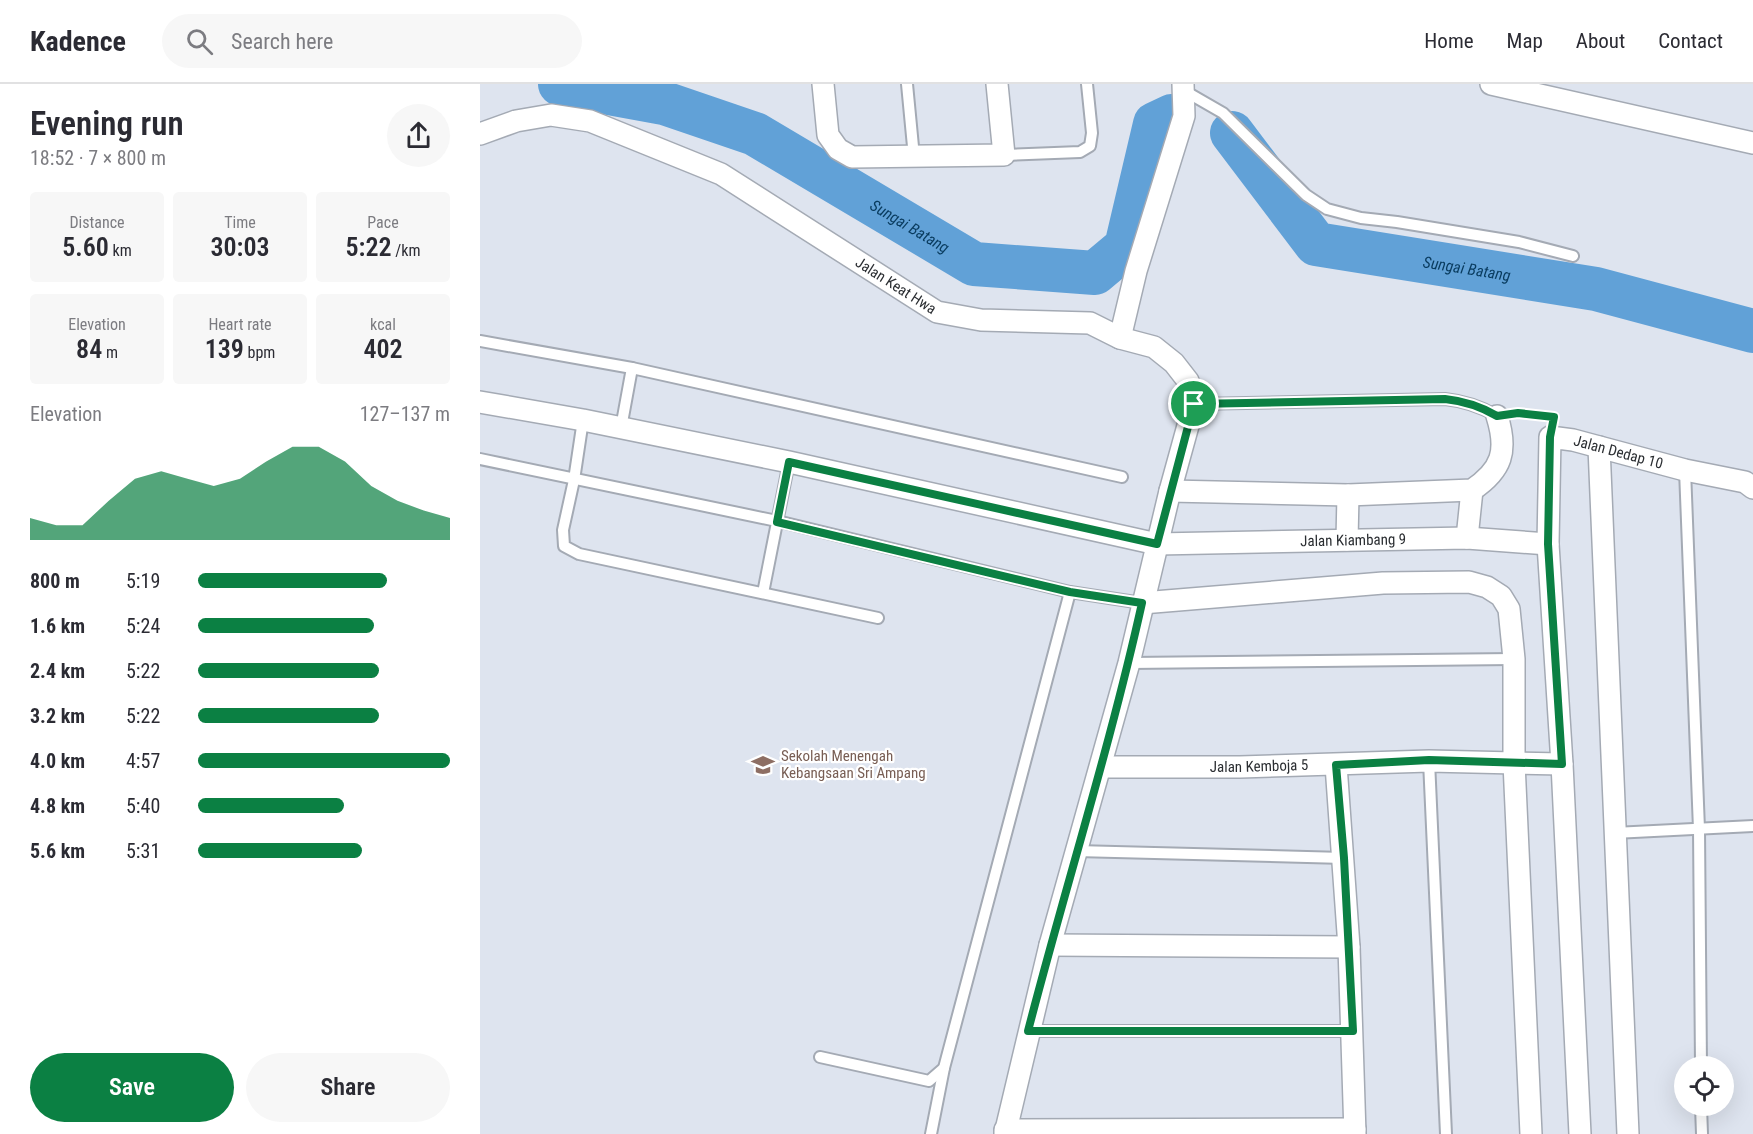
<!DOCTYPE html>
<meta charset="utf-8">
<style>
body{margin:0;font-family:"Roboto Condensed",sans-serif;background:#f7f7f7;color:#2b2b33;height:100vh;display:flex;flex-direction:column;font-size:22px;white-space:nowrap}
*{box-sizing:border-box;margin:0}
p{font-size:20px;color:#7c7c81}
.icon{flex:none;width:33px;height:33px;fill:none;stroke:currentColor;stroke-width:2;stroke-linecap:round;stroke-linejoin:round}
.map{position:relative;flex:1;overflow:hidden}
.panel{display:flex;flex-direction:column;background:#fff;width:480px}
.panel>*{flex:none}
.fabs{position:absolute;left:1194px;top:972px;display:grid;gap:12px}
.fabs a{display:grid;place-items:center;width:60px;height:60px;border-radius:50%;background:#fff;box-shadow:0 6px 24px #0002;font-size:30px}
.pin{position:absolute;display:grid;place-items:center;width:51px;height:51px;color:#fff;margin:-26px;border:3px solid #fff;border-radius:50%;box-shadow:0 2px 6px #0007}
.round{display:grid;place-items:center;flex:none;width:63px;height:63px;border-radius:32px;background:#f7f7f7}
.headline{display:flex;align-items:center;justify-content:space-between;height:102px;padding:0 30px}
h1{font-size:33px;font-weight:600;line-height:45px}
.figures{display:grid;grid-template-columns:repeat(3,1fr);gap:9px;height:102px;padding:6px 30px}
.figures div{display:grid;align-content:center;border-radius:6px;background:#f7f7f7;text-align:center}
.figures b{font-size:26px;font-weight:600}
.figures small{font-size:16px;font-weight:400}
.figures p{font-size:16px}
.chart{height:168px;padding:12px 30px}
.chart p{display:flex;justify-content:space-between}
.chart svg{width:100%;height:108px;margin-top:6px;fill:#0b8043;opacity:.7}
.primary-button{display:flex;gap:12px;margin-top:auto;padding:12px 30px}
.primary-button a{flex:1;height:69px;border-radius:36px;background:#0b8043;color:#fff;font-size:24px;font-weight:600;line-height:69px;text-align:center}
.primary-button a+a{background:#f7f7f7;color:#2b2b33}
ul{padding:0 30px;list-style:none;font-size:20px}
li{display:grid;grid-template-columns:96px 72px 1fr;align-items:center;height:45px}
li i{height:15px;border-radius:8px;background:#0b8043}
header{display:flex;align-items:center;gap:36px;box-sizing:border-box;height:84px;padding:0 30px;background:#fff;border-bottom:2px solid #e1e1e2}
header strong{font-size:28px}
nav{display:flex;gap:33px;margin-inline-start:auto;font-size:21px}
.search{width:420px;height:54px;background:#f7f7f7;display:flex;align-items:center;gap:15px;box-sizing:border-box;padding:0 21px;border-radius:33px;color:#7c7c81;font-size:22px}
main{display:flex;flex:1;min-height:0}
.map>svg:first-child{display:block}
</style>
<header>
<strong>Kadence</strong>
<div class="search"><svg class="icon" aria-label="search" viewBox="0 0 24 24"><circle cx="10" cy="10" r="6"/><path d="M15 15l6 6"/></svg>Search here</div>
<nav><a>Home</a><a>Map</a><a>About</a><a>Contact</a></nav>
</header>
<main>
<section class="panel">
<div class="headline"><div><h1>Evening run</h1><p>18:52 · 7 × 800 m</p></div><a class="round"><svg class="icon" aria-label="share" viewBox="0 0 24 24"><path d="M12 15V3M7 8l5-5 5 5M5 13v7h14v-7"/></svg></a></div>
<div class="figures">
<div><p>Distance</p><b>5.60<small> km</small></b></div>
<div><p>Time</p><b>30:03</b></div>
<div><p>Pace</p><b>5:22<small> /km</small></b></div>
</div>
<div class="figures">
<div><p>Elevation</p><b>84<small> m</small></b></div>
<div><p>Heart rate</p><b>139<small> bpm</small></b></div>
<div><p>kcal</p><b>402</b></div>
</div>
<div class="chart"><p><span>Elevation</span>127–137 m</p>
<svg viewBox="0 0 160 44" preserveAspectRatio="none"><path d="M0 44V35L10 38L20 38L30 28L40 19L50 16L60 19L70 22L80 19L90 12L100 6L110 6L120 12L130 22L140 28L150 32L160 35V44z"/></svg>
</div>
<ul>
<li><b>800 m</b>5:19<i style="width:75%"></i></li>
<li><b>1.6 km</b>5:24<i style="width:70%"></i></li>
<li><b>2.4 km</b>5:22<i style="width:72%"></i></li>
<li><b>3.2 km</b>5:22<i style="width:72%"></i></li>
<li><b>4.0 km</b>4:57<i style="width:100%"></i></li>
<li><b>4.8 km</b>5:40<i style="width:58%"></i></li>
<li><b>5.6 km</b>5:31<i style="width:65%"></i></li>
</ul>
<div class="primary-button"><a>Save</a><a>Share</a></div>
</section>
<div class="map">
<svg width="1273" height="1050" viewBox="0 0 1273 1050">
<rect width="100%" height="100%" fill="#dee4ef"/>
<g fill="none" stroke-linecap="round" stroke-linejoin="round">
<g stroke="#61a1d7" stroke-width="44">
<path id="s1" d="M80 0 184 19 275 50 494 180 615 189 646 163 675 40 692 32"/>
<path id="s2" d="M752 49 836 160 1116 205 1273 247"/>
</g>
<g stroke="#a4aab4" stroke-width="14">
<g id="lane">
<polyline points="427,0 434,73"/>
<polyline points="703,6 743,29 826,111 847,125 881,134 917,138 1039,158 1093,172"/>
<polyline points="524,71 600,68 610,62 612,49 607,0"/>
<polyline points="0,257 152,284 642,393"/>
<path d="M714 320 965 315C984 317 1000 322 1017 332"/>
<polyline points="103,336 94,396 83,446 84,462 99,470 398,534"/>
<polyline points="141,344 152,284"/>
<polyline points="0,375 297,437 590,508 662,519"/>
<polyline points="1205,386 1219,745 1221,982"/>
<polyline points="283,509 309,378"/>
<polyline points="649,579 1034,575"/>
<polyline points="949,677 966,1050"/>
<polyline points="1134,749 1273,742"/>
<polyline points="596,767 864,774"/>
<polyline points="548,947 873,947"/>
<polyline points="340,973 449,997 464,984 590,508"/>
<polyline points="1221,1022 1222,1050"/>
<polyline points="451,1050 464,984"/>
</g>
</g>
<g stroke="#a4aab4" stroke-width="24">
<g id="street">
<polyline points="343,0 348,51 358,65 372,73 524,71 517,0"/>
<polyline points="1011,0 1273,59"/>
<path id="s3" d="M0 50 36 37 71 31 110 37 241 90 457 228 501 236 610 239 640 254 656 187 704 32 703 0"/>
<path id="s4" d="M0 318 103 336 309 378 677 460 987 454 1068 460"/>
<polyline points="1119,363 1148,1050"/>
<path d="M690 407 868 411 992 406C1022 386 1028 367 1017 332"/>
<polyline points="987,454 992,406"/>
<polyline points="867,456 868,411"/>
<polyline points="662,519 903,499 989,498 1007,503 1021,512 1029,525 1034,575 1034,679 1051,1050"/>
<polyline points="856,681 869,863 875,1050"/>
<path id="s5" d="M621 683H760L949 677 1082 680"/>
<polyline points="570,861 869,863"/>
<polyline points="525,1046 875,1045"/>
<polyline points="525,1050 570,861 649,579 690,407 714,320 708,297 694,279 674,263 640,254"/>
<path id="s6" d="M1100 1050 1082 680 1068 460 1070 353 1093 356 1205 386 1265 398 1273 404"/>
</g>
</g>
<polyline stroke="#9ea3ac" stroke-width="4" stroke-dasharray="1.5 4.5" stroke-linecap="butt" points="1038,329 1061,332"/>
<use href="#lane" stroke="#fff" stroke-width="10"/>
<use href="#street" stroke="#fff" stroke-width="21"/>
</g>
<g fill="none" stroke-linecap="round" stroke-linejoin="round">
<g stroke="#fff" stroke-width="12">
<path id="route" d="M965 315C984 317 1000 322 1017 332L1038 329 1074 333 1070 353 1068 460 1082 680 949 676 856 681 864 774 873 947H548C585 804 630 663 662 519L590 508 297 438 309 378 677 460 714 320Z"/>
</g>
<use href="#route" stroke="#0b8043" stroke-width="8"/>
</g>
<defs>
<g id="school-bare" transform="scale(1.8)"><path d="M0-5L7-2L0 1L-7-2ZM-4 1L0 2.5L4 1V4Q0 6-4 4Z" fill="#8d6e63" stroke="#fff" stroke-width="2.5" paint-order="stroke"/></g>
</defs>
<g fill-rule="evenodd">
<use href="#school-bare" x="283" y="681"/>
</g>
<g text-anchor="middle" stroke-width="4.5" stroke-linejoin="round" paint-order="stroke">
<g font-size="15" fill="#2b2e32" stroke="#fff">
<text dy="5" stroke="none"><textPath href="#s3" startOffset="462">Jalan Keat Hwa</textPath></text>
<text dy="5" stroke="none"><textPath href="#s6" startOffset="768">Jalan Dedap 10</textPath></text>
<text dy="5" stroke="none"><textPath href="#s4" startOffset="888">Jalan Kiambang 9</textPath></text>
<text dy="5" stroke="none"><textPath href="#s5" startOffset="158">Jalan Kemboja 5</textPath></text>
</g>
<g font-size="15" fill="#785e54" stroke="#fff" text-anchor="start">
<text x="301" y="677">Sekolah Menengah<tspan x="301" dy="17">Kebangsaan Sri Ampang</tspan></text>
</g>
<g font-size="16" font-style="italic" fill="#093b5e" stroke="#fff">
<text dy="6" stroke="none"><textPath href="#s1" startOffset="382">Sungai Batang</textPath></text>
<text dy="6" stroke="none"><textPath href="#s2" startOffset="292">Sungai Batang</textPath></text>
</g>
</g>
</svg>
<div class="fabs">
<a><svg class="icon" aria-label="locate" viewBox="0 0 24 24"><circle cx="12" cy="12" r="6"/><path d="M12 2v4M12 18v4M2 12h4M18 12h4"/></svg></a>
</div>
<div class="pin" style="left:714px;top:320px;background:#1e9e55"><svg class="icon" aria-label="arrive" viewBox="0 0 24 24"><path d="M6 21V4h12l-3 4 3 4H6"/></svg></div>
</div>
</main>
